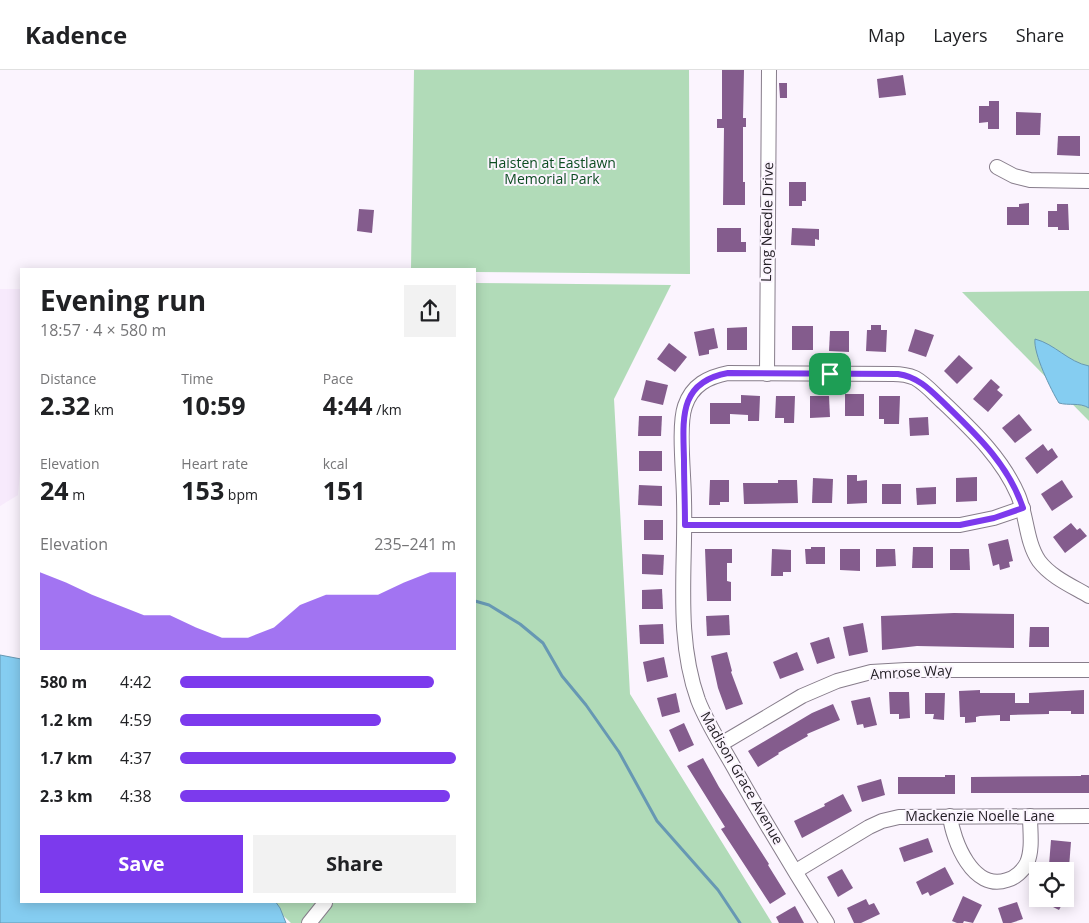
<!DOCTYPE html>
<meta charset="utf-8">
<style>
body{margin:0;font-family:"Open Sans",sans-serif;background:#f2f2f2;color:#202124;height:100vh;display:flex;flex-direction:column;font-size:19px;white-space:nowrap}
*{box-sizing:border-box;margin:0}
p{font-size:16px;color:#757577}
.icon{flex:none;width:28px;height:28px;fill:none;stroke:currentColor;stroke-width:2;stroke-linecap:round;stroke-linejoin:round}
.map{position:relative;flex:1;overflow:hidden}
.panel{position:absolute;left:20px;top:198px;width:456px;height:635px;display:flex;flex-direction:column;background:#fff;border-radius:0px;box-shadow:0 2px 12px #0003}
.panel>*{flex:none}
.controls{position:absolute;left:1029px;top:792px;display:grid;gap:10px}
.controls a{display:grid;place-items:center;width:45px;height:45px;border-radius:0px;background:#fff;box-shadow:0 2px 12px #0003;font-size:25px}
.pin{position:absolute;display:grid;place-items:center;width:42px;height:42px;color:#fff;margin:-21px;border-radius:10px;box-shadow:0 2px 8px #0006}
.round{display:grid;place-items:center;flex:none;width:52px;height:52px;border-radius:0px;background:#f2f2f2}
.overview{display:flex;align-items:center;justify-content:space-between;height:85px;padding:0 20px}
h1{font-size:28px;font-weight:700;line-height:38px}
.metrics{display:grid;grid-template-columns:repeat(3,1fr);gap:8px;height:85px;padding:5px 20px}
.metrics div{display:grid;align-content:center}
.metrics b{font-size:25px;font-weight:700}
.metrics small{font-size:14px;font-weight:400}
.metrics p{font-size:14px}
.chart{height:140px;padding:10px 20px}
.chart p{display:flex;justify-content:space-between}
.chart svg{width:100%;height:90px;margin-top:5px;fill:#7c3aed;opacity:.7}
.action{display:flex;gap:10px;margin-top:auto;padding:10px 20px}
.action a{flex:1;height:58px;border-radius:0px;background:#7c3aed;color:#fff;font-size:20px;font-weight:700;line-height:58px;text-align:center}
.action a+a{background:#f2f2f2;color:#202124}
ul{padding:0 20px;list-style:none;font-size:16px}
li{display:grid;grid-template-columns:80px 60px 1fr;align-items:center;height:38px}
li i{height:12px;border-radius:6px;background:#7c3aed}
header{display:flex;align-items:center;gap:30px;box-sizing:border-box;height:70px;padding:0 25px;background:#fff;border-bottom:1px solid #e0e0e0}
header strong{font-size:24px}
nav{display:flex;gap:28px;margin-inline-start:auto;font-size:18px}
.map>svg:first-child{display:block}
</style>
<header>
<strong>Kadence</strong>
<nav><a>Map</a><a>Layers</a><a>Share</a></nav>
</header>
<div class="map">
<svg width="1089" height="853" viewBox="0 0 1089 853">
<rect width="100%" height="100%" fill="#fbf4fe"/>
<polygon fill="#f7eafc" points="0,219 21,219 21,390 18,425 0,436"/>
<g fill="#b1dbb8">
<polygon points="414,0 689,0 690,204 475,202 475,199 411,199"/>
<polygon points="475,213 671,215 614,329 630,624 772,853 291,853 268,831 475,831"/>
<polygon points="1089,221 1089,351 962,222"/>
</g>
<g fill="#85cdf1" stroke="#6798b3">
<path d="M1035 269C1055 274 1068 292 1089 296V338C1079 332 1069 336 1059 333 1051 320 1033 283 1035 269Z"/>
<polygon points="0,585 21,589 21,831 275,831 280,838 286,853 0,853"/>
</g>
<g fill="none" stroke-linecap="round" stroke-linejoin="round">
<polyline stroke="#6798b3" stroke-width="3" points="475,531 489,535 520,554 543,573 562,606 586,635 619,682 657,751 718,820 740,853"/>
</g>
<g fill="#845c8d">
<polygon points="722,0 744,0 743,48 746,48 746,57 743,57 743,112 745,112 745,135 723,135 724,58 717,58 717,49 722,49"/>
<polygon points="903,5 906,25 879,28 877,9"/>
<polygon points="779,13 787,13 787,28 780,28"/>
<polygon points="989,31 999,31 999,59 988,59 988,52 979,53 979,36 989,36"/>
<polygon points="1016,42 1041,43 1040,65 1016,65"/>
<polygon points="1058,66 1080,66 1080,86 1057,85"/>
<polygon points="789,112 806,112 806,131 802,131 802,136 789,136"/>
<polygon points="1029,133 1029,155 1007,155 1007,137 1019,137 1019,134"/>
<polygon points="1057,134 1068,134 1069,160 1058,160 1058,157 1048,157 1048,141 1057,141"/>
<polygon points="359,139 374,140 372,163 357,161"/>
<polygon points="717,158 741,158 741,172 746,172 746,182 717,182"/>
<polygon points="792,158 819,159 819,170 815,169 815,176 791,175"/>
<polygon points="871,255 881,255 881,260 887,260 886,282 866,281 867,260 871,260"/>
<rect x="792" y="256" width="21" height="24"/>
<polygon points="747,257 747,280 727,280 727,258"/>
<polygon points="714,258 718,278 709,280 709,284 699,286 694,262"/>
<polygon points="915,259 934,265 926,287 908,281"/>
<polygon points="830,261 849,261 849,282 829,281"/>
<polygon points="669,273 687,287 675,302 657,289"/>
<polygon points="959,285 973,298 957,314 944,301"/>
<polygon points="991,309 1000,317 997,320 1003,325 988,342 973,329"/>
<polygon points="646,310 668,315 663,335 641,330"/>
<rect x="845" y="324" width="19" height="22"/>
<polygon points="741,325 760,326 759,351 748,351 748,345 730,344 730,354 710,354 710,333 741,333"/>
<polygon points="776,326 795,326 794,353 784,353 784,348 775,348"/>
<polygon points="810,326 829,326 830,347 810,348"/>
<polygon points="879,326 900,326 899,354 884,354 884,349 879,349"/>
<polygon points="1019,344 1032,360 1015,373 1002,358"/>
<polygon points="639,346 662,346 661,366 638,366"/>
<polygon points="928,347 929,365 910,366 909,348"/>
<polygon points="1043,374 1048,381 1052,378 1058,387 1037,404 1025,388"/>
<rect x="639" y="381" width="23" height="20"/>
<polygon points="847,405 857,405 857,411 867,410 867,433 847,434"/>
<polygon points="977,407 977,431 956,432 956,408"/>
<polygon points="813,408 833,409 832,433 812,433"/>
<polygon points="710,410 729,410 729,432 720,432 720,435 709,435"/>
<polygon points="778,410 797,410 798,433 744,434 743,413 778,413"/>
<polygon points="1062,410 1073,427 1052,441 1041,424"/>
<rect x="882" y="414" width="19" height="20"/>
<polygon points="639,415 662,416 662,436 638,435"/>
<polygon points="936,417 936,434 917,435 916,418"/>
<rect x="644" y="450" width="19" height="20"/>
<polygon points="1071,453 1077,460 1080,458 1087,466 1065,483 1053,467"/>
<polygon points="1008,469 1013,491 1009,492 1010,497 1000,500 999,494 993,496 988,474"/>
<polygon points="811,477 825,477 825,494 806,494 805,479 811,479"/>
<polygon points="913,477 933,477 933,498 912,498"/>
<polygon points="705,479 732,479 732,493 727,493 727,511 731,512 731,531 707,531"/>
<polygon points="772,479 791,480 791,502 783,502 783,506 771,506"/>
<polygon points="840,479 860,479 860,501 840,500"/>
<polygon points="876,479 895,479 896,496 876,497"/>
<polygon points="950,479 969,479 970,500 950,500"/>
<polygon points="642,484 664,485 663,505 642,504"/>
<polygon points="662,519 663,539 642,539 642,520"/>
<polygon points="954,543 1014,544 1014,578 917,576 882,580 881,546"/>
<polygon points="729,545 730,565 707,566 706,546"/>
<polygon points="863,553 868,582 849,586 843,557"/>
<polygon points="663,554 664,574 640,574 639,555"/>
<polygon points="1030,557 1049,557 1049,577 1029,577"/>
<polygon points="829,567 835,588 817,594 810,573"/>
<polygon points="727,582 732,601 731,602 743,634 726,640 718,618 711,586"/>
<polygon points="797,582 804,600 780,609 773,592"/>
<polygon points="664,587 668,607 647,612 643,592"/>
<polygon points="980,620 980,623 1015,623 1015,633 1029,633 1029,623 1084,620 1084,644 1071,644 1071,641 1049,641 1049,644 1010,645 1010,651 1000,651 1000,645 980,646 976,647 976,652 965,653 965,647 960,647 959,621"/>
<polygon points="889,622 909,622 910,648 899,649 899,644 890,644"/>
<polygon points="676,623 680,642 662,647 657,628"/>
<polygon points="925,623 945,623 944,650 933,649 934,644 925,644"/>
<polygon points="870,627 877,655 864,658 863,654 857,655 851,631"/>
<polygon points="833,634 840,650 807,664 808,666 778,683 779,684 758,697 748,681 812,643"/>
<polygon points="684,653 694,675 679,682 669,660"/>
<polygon points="703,688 719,717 769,794 768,795 786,824 770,834 721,759 725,757 687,696"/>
<polygon points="945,705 955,705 955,724 898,724 898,707 945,707"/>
<polygon points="1081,705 1089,705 1089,723 971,723 971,707 1081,706"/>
<polygon points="881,709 885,725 862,732 857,716"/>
<polygon points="843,724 852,741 802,768 794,751 825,736 824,734"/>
<polygon points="928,768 933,782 904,792 899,778"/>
<polygon points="1051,770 1071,772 1069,797 1049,795"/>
<polygon points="945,797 954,814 930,826 928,822 922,825 916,812"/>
<polygon points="842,799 853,818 838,827 827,807"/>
<polygon points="963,826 982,835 973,853 964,851 963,853 957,853 952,851"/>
<polygon points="866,829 869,835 874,833 880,844 861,853 854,853 847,838"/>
<polygon points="1037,829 1065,829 1059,840"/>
<polygon points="1017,832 1023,849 1011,853 1003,853 998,838"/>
<polygon points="795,836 804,853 779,853 776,847"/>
</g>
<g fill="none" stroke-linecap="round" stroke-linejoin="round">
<g stroke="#877d8b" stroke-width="16">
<g id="minor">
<polyline points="997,97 1014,106 1030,110 1089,111"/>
<polyline points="767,304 769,0"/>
<polyline points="685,455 960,455 994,448 1023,438"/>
<polyline points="721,674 802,626 837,611 871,602 906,600 1089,600"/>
<path d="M950 746C953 771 973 822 1007 810 1015 808 1023 801 1027 793 1033 779 1030 761 1030 746"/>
<polyline points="796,801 869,757 882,751 899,747 1089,746"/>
<polyline points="309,853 325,833"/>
<path d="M827 853C796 804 766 754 737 703 724 679 708 656 698 630 675 566 686 497 684 430 684 407 678 356 685 336 692 315 708 307 728 303L893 304C901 304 908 305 915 308 926 314 935 325 944 333 973 361 1002 388 1018 425 1027 446 1026 472 1039 491 1051 507 1072 516 1089 526"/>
</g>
</g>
<use href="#minor" stroke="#fff" stroke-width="14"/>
</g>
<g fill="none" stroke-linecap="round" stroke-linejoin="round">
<g stroke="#fff" stroke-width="10">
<path id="route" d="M728 303 898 304C920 307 933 323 948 337 979 367 1009 396 1023 438L994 448 960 455H685C685 433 684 412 684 390 683 349 678 312 728 303Z"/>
</g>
<use href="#route" stroke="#7c3aed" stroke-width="6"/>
</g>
<g text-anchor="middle" stroke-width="4" stroke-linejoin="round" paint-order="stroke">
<g font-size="14" fill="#0c4c21" stroke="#fbf4fe">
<text x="552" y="98">Haisten at Eastlawn<tspan x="552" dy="16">Memorial Park</tspan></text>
</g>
<g font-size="14" fill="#201c22" stroke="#fbf4fe">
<text transform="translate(767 152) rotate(-89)" y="5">Long Needle Drive</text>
<text transform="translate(911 602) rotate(-3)" y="5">Amrose Way</text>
<text transform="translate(742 708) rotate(60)" y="5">Madison Grace Avenue</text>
<text x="980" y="751">Mackenzie Noelle Lane</text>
</g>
</g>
</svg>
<div class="controls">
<a><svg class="icon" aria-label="locate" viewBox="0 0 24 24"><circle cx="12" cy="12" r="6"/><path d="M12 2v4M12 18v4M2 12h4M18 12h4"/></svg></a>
</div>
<div class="pin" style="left:830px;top:304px;background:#1e9e55"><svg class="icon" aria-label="arrive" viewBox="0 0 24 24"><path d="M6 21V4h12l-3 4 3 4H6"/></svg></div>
<section class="panel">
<div class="overview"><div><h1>Evening run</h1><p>18:57 · 4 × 580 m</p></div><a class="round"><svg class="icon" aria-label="share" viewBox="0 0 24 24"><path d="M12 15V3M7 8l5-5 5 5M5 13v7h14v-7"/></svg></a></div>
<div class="metrics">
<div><p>Distance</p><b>2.32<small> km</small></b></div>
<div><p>Time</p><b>10:59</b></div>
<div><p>Pace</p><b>4:44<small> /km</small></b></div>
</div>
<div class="metrics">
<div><p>Elevation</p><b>24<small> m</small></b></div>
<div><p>Heart rate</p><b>153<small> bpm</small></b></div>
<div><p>kcal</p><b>151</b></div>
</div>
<div class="chart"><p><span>Elevation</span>235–241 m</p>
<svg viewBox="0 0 160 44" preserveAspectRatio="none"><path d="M0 44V6L10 11L20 17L30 22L40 27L50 27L60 33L70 38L80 38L90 33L100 22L110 17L120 17L130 17L140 11L150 6L160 6V44z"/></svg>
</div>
<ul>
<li><b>580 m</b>4:42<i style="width:92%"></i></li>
<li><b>1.2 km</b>4:59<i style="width:73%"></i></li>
<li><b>1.7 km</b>4:37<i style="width:100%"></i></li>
<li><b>2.3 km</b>4:38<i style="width:98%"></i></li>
</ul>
<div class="action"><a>Save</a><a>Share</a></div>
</section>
</div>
